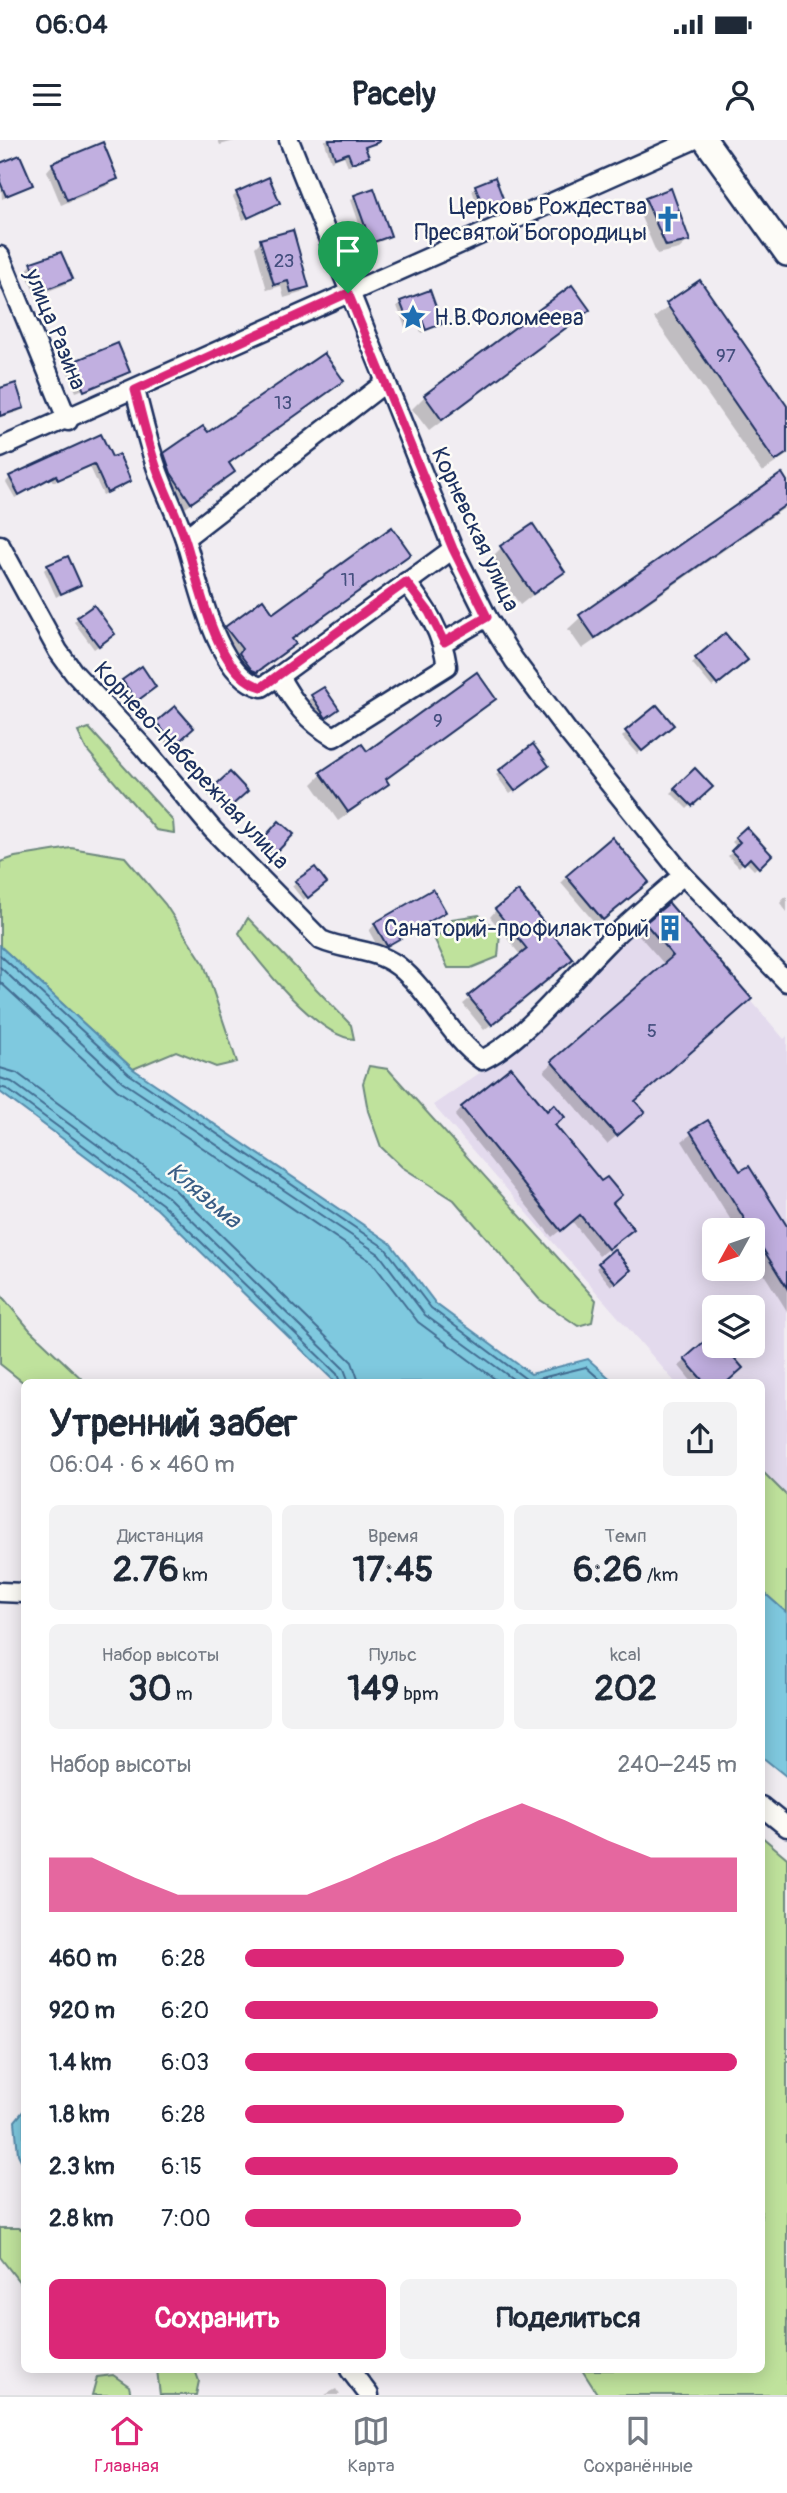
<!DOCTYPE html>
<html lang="ru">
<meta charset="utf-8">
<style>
body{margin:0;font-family:Pangolin,sans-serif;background:#f2f2f3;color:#1f2937;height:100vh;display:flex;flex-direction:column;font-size:26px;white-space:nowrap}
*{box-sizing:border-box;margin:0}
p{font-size:23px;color:#747a83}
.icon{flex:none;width:38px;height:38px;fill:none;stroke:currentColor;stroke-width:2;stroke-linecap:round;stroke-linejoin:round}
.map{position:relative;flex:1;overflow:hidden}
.sheet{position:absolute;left:21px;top:1239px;width:744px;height:994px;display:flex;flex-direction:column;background:#fff;border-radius:10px;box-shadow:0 4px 18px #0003}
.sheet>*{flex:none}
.needle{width:46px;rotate:230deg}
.controls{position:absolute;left:702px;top:1078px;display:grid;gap:14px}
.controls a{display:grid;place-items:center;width:63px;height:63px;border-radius:10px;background:#fff;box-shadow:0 4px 18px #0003;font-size:35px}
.pin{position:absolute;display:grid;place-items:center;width:60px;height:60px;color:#fff;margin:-72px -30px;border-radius:50% 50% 50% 0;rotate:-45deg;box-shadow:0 0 7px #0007}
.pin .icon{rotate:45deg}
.round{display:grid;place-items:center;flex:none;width:74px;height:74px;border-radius:10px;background:#f2f2f3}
.overview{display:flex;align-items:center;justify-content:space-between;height:119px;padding:0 28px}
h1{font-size:38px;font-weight:700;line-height:52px}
.metrics{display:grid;grid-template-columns:repeat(3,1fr);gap:10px;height:119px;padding:7px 28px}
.metrics div{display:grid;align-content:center;border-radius:10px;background:#f2f2f3;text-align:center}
.metrics b{font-size:35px;font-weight:700}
.metrics small{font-size:19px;font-weight:400}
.metrics p{font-size:19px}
.chart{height:196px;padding:14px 28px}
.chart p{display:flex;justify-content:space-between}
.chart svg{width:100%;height:126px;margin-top:7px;fill:#db2777;opacity:.7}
.cta{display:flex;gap:14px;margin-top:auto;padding:14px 28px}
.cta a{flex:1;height:80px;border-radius:10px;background:#db2777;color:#fff;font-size:28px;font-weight:700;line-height:80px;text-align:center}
.cta a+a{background:#f2f2f3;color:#1f2937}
ul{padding:0 28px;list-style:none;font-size:23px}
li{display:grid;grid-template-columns:112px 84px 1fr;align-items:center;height:52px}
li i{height:18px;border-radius:9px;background:#db2777}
.status{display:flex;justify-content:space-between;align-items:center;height:49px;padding:0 35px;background:#fff;direction:ltr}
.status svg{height:19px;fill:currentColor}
header{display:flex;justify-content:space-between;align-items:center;height:91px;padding:0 28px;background:#fff;font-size:32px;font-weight:700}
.tab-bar{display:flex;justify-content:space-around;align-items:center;height:98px;border-top:2px solid #e0e1e3;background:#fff;font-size:19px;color:#747a83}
.tab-bar a{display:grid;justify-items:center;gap:4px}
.tab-bar .on{color:#db2777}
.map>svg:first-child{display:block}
</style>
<div class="status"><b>06:04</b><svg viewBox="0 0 49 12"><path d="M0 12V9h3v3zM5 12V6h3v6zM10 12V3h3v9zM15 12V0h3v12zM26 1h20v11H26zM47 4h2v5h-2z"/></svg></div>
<header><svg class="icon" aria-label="menu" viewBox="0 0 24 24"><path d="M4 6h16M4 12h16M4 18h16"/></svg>Pacely<svg class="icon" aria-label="person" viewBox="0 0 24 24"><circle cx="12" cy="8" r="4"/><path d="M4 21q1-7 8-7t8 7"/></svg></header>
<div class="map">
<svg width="787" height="2255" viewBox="0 0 787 2255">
<rect width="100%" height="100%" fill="#f1edf2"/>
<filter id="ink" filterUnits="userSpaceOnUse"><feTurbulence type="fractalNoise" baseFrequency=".0143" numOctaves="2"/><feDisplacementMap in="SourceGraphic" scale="14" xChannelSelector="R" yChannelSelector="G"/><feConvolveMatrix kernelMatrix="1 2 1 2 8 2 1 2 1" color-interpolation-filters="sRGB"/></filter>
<g filter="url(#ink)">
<path fill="#e3daed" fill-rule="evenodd" d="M666 761 784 899 787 896V1356L761 1330V1242H675L433 965 484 930 551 875ZM714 1090H752V1129H714ZM714 1167H752V1206H714Z"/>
<g fill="#bfe29c" stroke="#6d887d" stroke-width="2">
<polygon points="89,588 173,681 174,693 156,690 86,609 78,592"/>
<polygon points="71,708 125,717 165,764 204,824 237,922 216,927 176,911 133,929 0,806 0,722 15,717"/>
<polygon points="479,775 500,793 498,817 471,828 448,828 435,800 452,779"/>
<path d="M248 778 351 885 354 899C319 897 257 823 239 793Z"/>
<polygon points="369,926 388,929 596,1160 592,1182 578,1186 539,1159 454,1060 402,1027 381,1007 368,971 363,943"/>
<polygon points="0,1154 30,1190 85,1242 24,1243 0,1224"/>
<polygon points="761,1330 787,1356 787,1473 761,1450"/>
<polygon points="761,1696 787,1718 787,2255 598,2255 582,2230 761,2230"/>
<polygon points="0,2088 19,2088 24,2091 24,2148 0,2117"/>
<polygon points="157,2230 195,2230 199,2241 196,2255 160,2255"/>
<polygon points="113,2235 129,2246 131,2255 92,2255 97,2237"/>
</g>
<g fill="#7fc9df" stroke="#578bab" stroke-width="2">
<polygon points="0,806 133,929 390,1103 436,1164 531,1234 588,1219 614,1242 335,1242 157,1069 0,952"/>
<polygon points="761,1450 787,1473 787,1637 761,1616"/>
<polygon points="24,1970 24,2026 18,2014 15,1981"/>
</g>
<g fill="#0003">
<polygon points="218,0 238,0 220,5"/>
<polygon points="324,0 361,0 367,17 348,26 344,16 331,21"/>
<polygon points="53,24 116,38 109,45 61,65 47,31"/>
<polygon points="0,25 31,45 2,59"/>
<polygon points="476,46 502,61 480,72 472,50"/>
<polygon points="237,53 278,63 243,80 233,57"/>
<polygon points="355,56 389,96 384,100 367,106 351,60"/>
<polygon points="646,59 688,101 679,109 657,114 637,68"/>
<polygon points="261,101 307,146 301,153 284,158 281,146 267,150 255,107"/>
<polygon points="32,124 71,139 64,145 35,156 26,131"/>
<polygon points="699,143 787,269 787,315 762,332 654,178"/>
<polygon points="401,162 440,184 421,193 418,183 405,187 397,166"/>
<polygon points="588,170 429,291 412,269 425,256"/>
<polygon points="73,223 128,231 121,238 77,256 123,237 123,233 76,252 67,230"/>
<polygon points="342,241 228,324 233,332 223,342 181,371 155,324 165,314"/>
<polygon points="0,249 22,268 18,272 0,277"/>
<polygon points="100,296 111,320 129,341 125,345 103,355 90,327 53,342 51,338 15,358 6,342 10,338"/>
<polygon points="787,344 787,364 783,369 582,509 568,489 581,477"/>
<polygon points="502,407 563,431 520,465 489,420"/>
<polygon points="409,414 291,500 294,504 284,514 247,541 217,498 226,488 273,475"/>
<polygon points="48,426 79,444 56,457 44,430"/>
<polygon points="78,478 109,498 94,509 74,482"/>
<polygon points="696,519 741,524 712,547 692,523"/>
<polygon points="124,541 150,551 132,564 120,545"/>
<polygon points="324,549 332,573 321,580 308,560"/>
<polygon points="494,559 385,640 387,643 377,653 338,681 312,644 322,634"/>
<polygon points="175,568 188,592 170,608 153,587"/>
<polygon points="667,589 637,614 622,597 626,593"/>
<polygon points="543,630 510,654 496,635 500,631"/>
<polygon points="695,631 710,647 687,669 671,653"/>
<polygon points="230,634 245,651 223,672 208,655"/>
<polygon points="279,683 291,694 269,718 257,707"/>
<polygon points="746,689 770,715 754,730 745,721 739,727 728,716 737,707 732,702"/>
<polygon points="567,737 641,748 596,784 561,743"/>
<polygon points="296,742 321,747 303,760 292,746"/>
<polygon points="786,756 787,756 787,772 780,763"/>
<polygon points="669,766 750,859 633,962 634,981 607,1004 544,931 665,825 637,793"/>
<polygon points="496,770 565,826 484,890 463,864 521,816 490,777"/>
<polygon points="444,771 380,811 369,791 375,784"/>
<polygon points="462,968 546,973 611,1063 624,1096 599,1116 572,1081 552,1097 455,976"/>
<polygon points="708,982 740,1034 787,1089 787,1171 752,1115 752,1090 737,1090 682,1001"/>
<polygon points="614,1112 629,1130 611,1146 596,1128"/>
<polygon points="714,1197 714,1206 722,1206 741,1228 725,1242 692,1242 679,1226"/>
<polygon points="336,2249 340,2255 325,2255"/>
</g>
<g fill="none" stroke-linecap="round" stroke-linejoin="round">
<g stroke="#436d92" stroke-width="2">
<polyline points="0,815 129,934 385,1108 431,1168 526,1239 533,1240 586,1227 603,1242"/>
<polyline points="0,827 123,942 379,1114 425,1175 517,1242"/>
<polyline points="0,842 117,950 372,1122 418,1182 499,1242"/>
<polyline points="0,928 17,933 174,1049 352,1222 359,1242"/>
<polyline points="0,938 12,942 168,1057 344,1229 349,1242"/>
<polyline points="0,947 7,949 162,1064 337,1234 340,1242"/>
</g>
</g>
<g fill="#c1afe0" stroke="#1b2f5e" stroke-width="2">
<polygon points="329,0 379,0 379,2 365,7 369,17 352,23 348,13 335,18"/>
<polygon points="103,2 118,39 67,60 52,23"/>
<polygon points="20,15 33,45 6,56 0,42 0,23"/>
<polygon points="269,37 280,63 248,78 236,52"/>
<polygon points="495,37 504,61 484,69 475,45"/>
<polygon points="374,48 391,96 371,103 354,55"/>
<polygon points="671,48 690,101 666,106 645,58"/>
<polygon points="293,90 309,147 291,152 288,141 274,145 260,99"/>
<polygon points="61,112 73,139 42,151 31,122"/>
<polygon points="700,140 787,266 787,313 775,321 666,163"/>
<polygon points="572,145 590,170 442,280 424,255"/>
<polygon points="430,150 442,184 426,190 422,180 409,184 400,161"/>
<polygon points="118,203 130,232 84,251 72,222"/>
<polygon points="324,213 344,241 229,323 235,332 191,363 171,333 164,313 203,286 208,292"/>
<polygon points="16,243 24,268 0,276 0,248"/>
<polygon points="101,294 112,317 119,314 131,341 107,353 94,324 58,340 56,335 19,355 9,336"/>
<polygon points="782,333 787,341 787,364 595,498 579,475"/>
<polygon points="533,384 565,432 533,454 500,406"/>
<polygon points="392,387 411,414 292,499 296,504 257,532 252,530 239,513 242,509 225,487 263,459 273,473"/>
<polygon points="68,416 81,445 61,454 47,425"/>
<polygon points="94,465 115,494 99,506 77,477"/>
<polygon points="725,493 748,520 717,545 695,518"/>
<polygon points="142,526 156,547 137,561 122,540"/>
<polygon points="477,532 496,559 386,639 389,644 348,672 320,632 362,604 367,611"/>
<polygon points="324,547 339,569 326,578 311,555"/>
<polygon points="657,565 674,585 642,611 625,591"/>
<polygon points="175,566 194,588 175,605 156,582"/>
<polygon points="533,604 549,626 515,651 499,630"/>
<polygon points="695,628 713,647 692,666 674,648"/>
<polygon points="230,632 248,651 228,669 210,650"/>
<polygon points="279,681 294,694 274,715 260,702"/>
<polygon points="746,687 772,715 759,728 750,718 744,724 731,711 740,702 735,697"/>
<polygon points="612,697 649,742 603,780 566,736"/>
<polygon points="315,727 327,743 308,758 295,741"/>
<polygon points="433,749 446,772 387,806 374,783"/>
<polygon points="518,751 573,819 492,885 468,856 527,809 495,769"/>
<polygon points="669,763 752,859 635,961 645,972 617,996 551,921 673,816 645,783"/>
<polygon points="511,927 547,971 554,964 565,977 555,985 601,1041 607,1037 622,1055 613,1063 634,1089 608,1109 580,1075 561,1091 461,967"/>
<polygon points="708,980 740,1031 749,1026 787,1086 787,1148 690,991"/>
<polygon points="614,1109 631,1130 616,1143 598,1123"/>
<polygon points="714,1193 714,1206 724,1206 743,1228 727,1242 704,1242 684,1219"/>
</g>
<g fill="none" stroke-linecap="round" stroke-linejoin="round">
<g stroke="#1b2f5e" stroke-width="23">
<g id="minor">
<polyline points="289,0 453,409 487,477 514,520 568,592 683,735 787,842"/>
<polyline points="0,116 68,281"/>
<path d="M135 250C142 276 148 303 157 329 165 352 177 375 185 399 198 438 215 537 262 547L279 536 453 409"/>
<polyline points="0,308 693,0"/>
<polyline points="185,398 386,242"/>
<path d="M0 405 58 511 74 533 144 608 213 690 321 800C346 811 374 808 398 826 432 853 448 896 482 920 528 897 570 840 607 803 631 779 657 758 683 735"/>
<polyline points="444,502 487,477"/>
<path d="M279 536C293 562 307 581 334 597L447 526C442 492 427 469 406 442"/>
<polyline points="0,1452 24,1453"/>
<polyline points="761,1666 787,1687"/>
<polyline points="350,2230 369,2255"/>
</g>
</g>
<g stroke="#1b2f5e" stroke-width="28">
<polyline id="tertiary" points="705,0 787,114"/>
</g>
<use href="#minor" stroke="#fdfcf7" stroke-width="18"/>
<use href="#tertiary" stroke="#fdfcf7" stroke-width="23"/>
</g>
</g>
<g fill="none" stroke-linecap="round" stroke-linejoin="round" filter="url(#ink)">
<g stroke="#fff" stroke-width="14">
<path id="route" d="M348 153 453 409 487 477 444 502 429 472 406 442 262 547C215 537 198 438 185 399 177 375 165 352 157 329 148 303 142 276 135 250Z"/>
</g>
<use href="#route" stroke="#db2777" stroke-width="9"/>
</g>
<defs>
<g id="church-bare" transform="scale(2.1)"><path d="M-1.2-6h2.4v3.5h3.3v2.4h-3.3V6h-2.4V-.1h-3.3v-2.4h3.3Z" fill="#1f6fb2" stroke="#fdfcf7" stroke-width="2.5" paint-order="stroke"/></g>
<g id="sight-bare" transform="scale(2.1)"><path d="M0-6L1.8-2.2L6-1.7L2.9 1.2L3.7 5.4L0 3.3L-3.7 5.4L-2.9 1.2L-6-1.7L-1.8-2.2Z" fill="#1f6fb2" stroke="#fdfcf7" stroke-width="2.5" paint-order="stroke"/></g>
<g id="building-bare" transform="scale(2.1)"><path d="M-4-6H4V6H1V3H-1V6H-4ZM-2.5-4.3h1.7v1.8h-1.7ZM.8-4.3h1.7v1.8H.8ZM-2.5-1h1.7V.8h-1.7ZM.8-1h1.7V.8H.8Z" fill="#1f6fb2" stroke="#fdfcf7" stroke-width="2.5" paint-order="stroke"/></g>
</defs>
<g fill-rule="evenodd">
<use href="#church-bare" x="668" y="79"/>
<use href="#sight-bare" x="413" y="177"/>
<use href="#building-bare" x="670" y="788"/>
</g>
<g text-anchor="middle" stroke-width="5" stroke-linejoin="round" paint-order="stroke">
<g font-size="19" fill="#444f7e">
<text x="284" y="127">23</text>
<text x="726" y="222">97</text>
<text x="283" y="269">13</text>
<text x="348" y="446">11</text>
<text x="438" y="587">9</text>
<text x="652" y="897">5</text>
</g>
<g font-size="23" fill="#1b2f5e" stroke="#fdfcf7" text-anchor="end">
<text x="647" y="74">Церковь Рождества<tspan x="647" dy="26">Пресвятой Богородицы</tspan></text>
<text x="434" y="185" text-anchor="start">Н.В.Фоломеева</text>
<text x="649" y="796">Санаторий-профилакторий</text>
</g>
<g font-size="23" fill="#1b2f5e" stroke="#fdfcf7">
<text transform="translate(56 189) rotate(68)" y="8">улица Разина</text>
<text transform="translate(476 389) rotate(65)" y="8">Корневская улица</text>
<text transform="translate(192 625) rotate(47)" y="8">Корнево-Набережная улица</text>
</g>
<g font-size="24" font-style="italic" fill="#395d85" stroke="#fdfcf7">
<text transform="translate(204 1055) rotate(40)" y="8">Клязьма</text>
</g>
</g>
</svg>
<div class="controls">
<a><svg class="needle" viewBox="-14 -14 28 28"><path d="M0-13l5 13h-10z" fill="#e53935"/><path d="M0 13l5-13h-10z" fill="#747a83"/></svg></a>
<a><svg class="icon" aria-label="layers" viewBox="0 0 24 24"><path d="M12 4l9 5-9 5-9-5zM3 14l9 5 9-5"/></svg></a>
</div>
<div class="pin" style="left:348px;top:153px;background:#1e9e55"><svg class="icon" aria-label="arrive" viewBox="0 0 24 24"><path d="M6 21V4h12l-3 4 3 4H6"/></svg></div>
<section class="sheet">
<div class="overview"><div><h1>Утренний забег</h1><p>06:04 · 6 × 460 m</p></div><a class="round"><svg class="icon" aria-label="share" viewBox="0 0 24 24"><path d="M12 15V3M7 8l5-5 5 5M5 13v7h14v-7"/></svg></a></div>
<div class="metrics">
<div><p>Дистанция</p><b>2.76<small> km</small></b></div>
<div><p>Время</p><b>17:45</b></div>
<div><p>Темп</p><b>6:26<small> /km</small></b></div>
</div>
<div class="metrics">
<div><p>Набор высоты</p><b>30<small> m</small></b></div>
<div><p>Пульс</p><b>149<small> bpm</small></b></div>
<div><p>kcal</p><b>202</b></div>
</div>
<div class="chart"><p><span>Набор высоты</span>240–245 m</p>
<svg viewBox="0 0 160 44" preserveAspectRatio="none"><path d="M0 44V25L10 25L20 32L30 38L40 38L50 38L60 38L70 32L80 25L90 19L100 12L110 6L120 12L130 19L140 25L150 25L160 25V44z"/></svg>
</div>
<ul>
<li><b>460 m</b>6:28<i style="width:77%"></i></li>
<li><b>920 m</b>6:20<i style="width:84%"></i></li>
<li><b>1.4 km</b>6:03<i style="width:100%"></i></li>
<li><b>1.8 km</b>6:28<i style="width:77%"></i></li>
<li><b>2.3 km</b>6:15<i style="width:88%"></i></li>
<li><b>2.8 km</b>7:00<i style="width:56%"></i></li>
</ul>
<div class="cta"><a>Сохранить</a><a>Поделиться</a></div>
</section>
</div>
<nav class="tab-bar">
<a class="on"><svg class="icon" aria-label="home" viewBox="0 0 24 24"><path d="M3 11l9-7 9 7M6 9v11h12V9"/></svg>Главная</a>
<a><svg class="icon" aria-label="map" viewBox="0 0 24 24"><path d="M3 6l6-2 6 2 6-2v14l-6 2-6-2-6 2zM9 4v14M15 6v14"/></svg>Карта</a>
<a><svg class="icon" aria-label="saved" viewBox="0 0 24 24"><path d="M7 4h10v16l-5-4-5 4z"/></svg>Сохранённые</a>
</nav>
